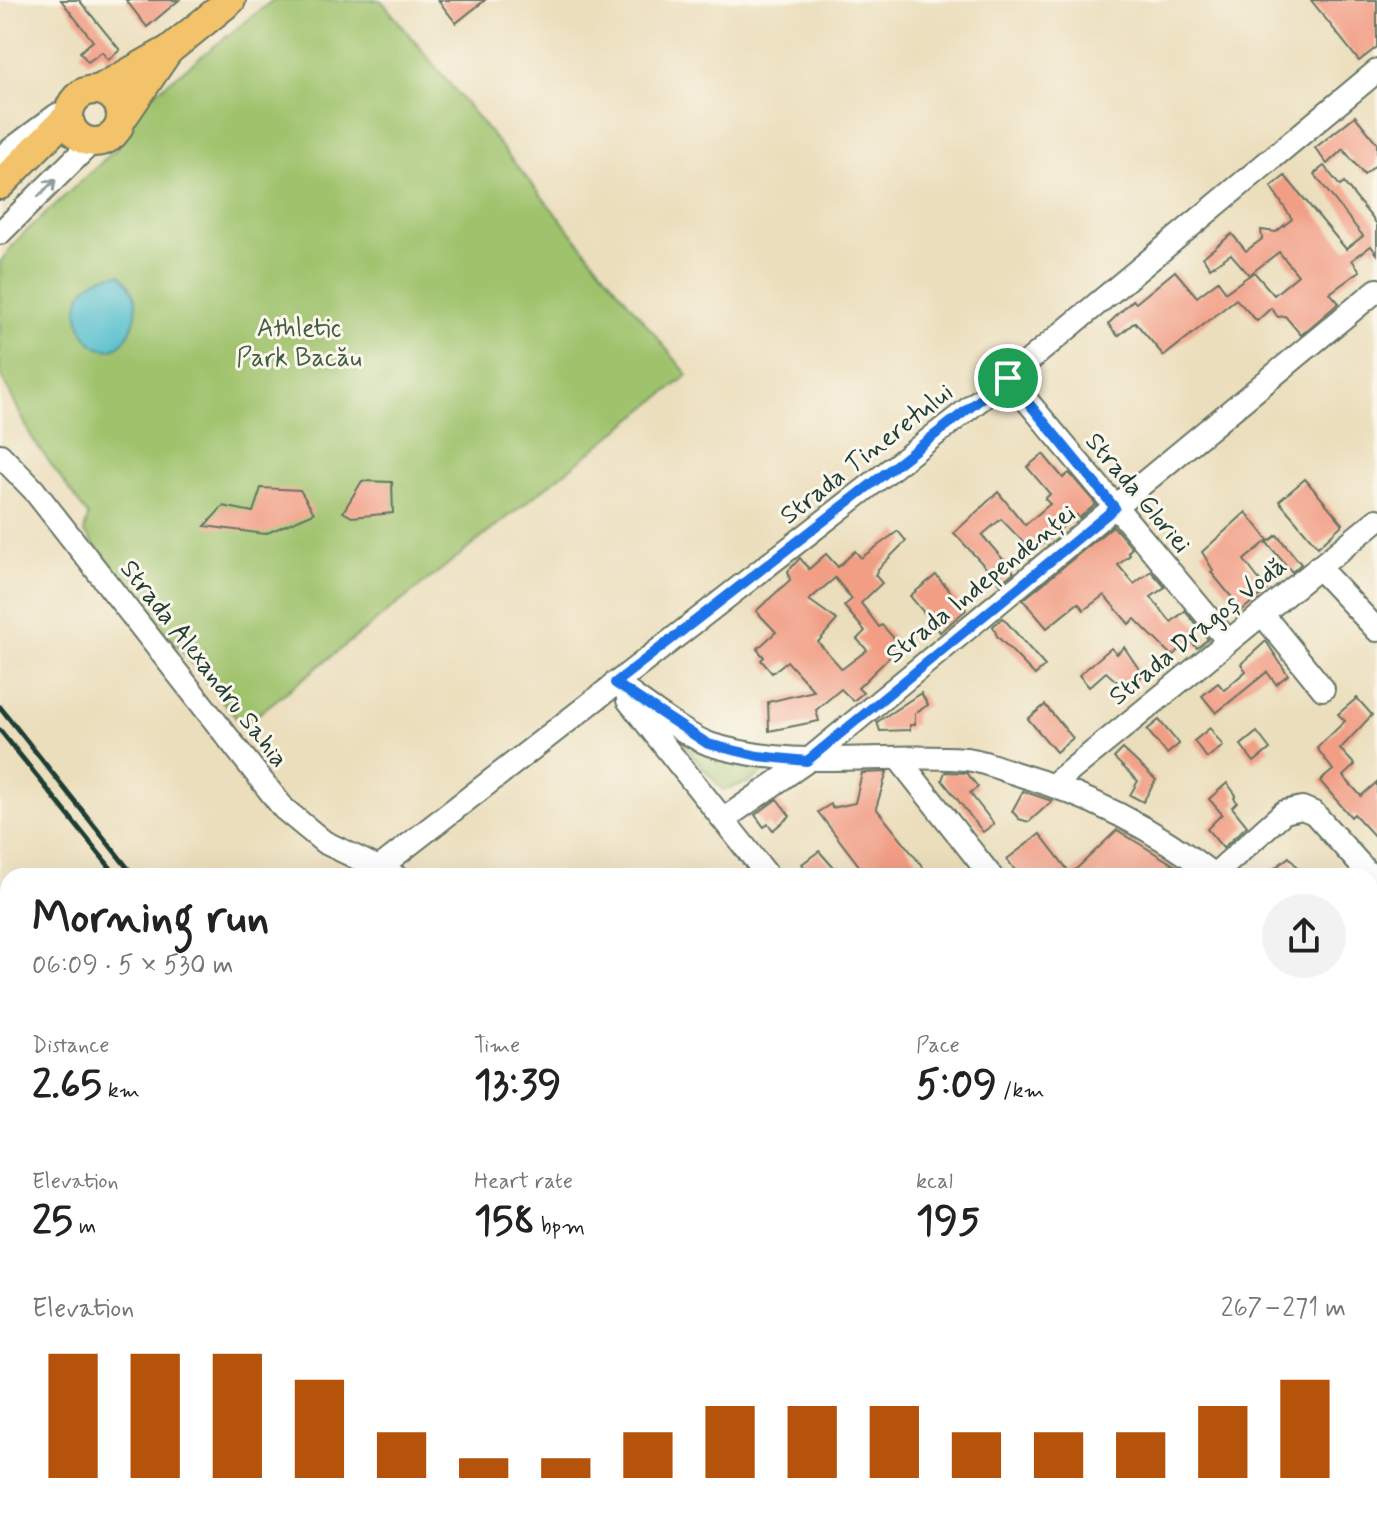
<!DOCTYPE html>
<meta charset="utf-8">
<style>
body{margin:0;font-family:Mynerve,sans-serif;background:#f2f2f2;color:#222;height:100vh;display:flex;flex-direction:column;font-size:30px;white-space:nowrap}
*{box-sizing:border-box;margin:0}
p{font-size:26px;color:#767676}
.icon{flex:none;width:44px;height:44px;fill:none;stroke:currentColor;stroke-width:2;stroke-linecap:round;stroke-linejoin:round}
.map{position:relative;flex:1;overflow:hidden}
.details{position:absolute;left:0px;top:868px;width:1378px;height:650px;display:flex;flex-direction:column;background:#fff;border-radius:24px 24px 0 0;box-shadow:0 8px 32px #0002}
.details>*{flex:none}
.pin{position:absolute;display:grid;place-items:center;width:68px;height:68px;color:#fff;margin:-34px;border:4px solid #fff;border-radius:50%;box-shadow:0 2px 8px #0007}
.round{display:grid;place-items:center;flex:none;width:84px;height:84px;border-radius:42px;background:#f2f2f2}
.summary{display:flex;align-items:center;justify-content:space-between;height:136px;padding:0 32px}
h1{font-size:44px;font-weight:700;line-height:60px}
.metrics{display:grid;grid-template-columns:repeat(3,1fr);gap:12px;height:136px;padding:8px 32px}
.metrics div{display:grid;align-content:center}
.metrics b{font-size:40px;font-weight:700}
.metrics small{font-size:22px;font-weight:400}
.metrics p{font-size:22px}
.chart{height:224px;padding:16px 32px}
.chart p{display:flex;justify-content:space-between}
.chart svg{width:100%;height:144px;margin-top:8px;stroke:#b45309;stroke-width:6}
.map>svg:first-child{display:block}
</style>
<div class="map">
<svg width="1377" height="1517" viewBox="0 0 1377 1517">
<rect width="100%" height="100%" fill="#fbf7ec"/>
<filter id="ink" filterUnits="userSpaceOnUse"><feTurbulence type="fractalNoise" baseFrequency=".0125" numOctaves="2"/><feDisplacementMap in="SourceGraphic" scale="16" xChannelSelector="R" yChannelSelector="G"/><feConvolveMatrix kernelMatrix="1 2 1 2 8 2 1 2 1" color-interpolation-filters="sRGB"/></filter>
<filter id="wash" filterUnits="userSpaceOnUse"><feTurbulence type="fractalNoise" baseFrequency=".006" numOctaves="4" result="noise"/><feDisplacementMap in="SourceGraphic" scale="32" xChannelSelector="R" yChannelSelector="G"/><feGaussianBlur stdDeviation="1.8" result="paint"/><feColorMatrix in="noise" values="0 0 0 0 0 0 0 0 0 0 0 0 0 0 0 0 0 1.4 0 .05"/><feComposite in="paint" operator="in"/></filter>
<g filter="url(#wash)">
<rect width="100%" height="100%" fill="#ebdebc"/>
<g fill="#9fc26c" stroke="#5f8050" stroke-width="2">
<polygon points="273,0 381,0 688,375 243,726 84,532 88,516 32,438 0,373 0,262 19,238 116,149 142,103"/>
<polygon points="681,742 763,765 764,771 750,782 723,790"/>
</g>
<path fill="#52becd" stroke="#387e80" stroke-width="2" d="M121 274C135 292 141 304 133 325 102 400 33 279 121 274Z"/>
<g id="blocks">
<g fill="#f29e85" fill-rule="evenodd">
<polygon points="61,0 79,0 120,50 108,60 102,52 88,62 80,52 93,41"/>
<polygon points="126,0 179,0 147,27"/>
<polygon points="438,0 485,0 456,23"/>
<polygon points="1311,0 1377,0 1377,47 1359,61"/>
<polygon points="1355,116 1377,143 1377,164 1364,175 1343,149 1327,164 1315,148"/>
<polygon points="1324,166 1340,186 1344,183 1377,224 1377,254 1371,246 1352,260 1360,271 1330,293 1339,303 1301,335 1285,316 1278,317 1271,308 1257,321 1236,299 1164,356 1135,322 1118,336 1108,324 1133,300 1136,303 1175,271 1197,297 1218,281 1226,292 1254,272 1274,295 1298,275 1279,252 1249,275 1231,254 1210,268 1203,257 1232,234 1246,251 1262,239 1261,230 1276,232 1292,219 1271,187 1285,176 1346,249 1363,236 1314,174"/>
<polygon points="1043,454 1063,478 1069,473 1072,476 1096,504 1079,518 1077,515 1033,552 1001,519 982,535 1014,572 1000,583 954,533 998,492 1025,525 1050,504 1045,499 1050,494 1027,467"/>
<polygon points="1305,479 1343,524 1318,547 1279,501"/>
<polygon points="362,481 392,482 393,513 352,517 343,512"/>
<polygon points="261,488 300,490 314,513 265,534 205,526 223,506 253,512"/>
<polygon points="1246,512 1268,540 1244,560 1267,590 1242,610 1211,572 1213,570 1202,552"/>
<polygon points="1113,526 1132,548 1128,552 1130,555 1118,565 1134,584 1151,571 1165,587 1151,597 1171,622 1185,611 1208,639 1197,648 1190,640 1172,656 1135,619 1129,624 1104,595 1084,610 1078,603 1047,628 1023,600"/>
<path d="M898 531 906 541 878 569 875 575 882 583 861 603 879 627 882 625 901 646 858 688 863 693 853 701 841 689 816 710 819 721 769 731 768 702 814 691 787 661 772 673 761 660 764 657 757 649 776 632 756 611 790 580 788 571 800 558 809 569 826 554 838 567 855 551 861 558ZM835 578 852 599 844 606 865 631 857 639 867 650 842 669 818 642 837 620 809 600Z"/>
<polygon points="1277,535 1301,564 1292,572 1267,543"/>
<polygon points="936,575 966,610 940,632 910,596"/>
<polygon points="1003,618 1045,666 1035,675 997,636 993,626"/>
<polygon points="1266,641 1288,675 1276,684 1267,672 1216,713 1202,696 1218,683 1224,690 1246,671 1241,664"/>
<polygon points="1124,647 1143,675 1125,689 1106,672 1089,687 1079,675 1111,648 1117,654"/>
<polygon points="921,693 928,705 915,713 915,725 910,725 910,730 880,731 877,722"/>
<polygon points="1357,698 1372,715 1340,749 1355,765 1343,776 1361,796 1377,782 1377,839 1354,814 1351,817 1320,781 1333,770 1317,748 1345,721 1338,714"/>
<polygon points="1045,705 1073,738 1056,752 1028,719"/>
<polygon points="1159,720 1179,744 1167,754 1147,730"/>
<polygon points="1210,728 1223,746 1207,758 1194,741"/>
<polygon points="1257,732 1270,749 1254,762 1241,745"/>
<polygon points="1123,749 1156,780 1143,802 1130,795 1138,781 1114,758"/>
<polygon points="887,772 876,808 930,876 867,876 818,812 831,804 832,808 855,803 862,773"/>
<polygon points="945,772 967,773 978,787 970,793 994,824 983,832 942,780"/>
<polygon points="1227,783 1236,795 1234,798 1237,802 1232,807 1247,826 1223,848 1207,829 1222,814 1209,799"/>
<polygon points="1023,791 1052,801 1029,822 1019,819 1012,811"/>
<polygon points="777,799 790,816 773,830 768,824 764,827 755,815"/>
<polygon points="1117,830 1192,876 1019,876 1007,859 1040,834 1071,874"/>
<polygon points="819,851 833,867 822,876 811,876 802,864"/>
<polygon points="1289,857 1304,876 1265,876"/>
</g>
</g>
</g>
<g filter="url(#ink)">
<use href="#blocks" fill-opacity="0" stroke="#667564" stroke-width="2"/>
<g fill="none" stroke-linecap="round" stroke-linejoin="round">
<g stroke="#667564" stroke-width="26">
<g id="minor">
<polyline points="0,158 57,115"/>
<polyline points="0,233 92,142"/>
<polyline points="1008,378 1228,641"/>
<polyline points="0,455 33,489 284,809 324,842 395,876"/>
<polyline points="1318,567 1377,630"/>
<polyline points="1263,615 1323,689"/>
<path d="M615 683C639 699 686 737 712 745 800 771 877 752 965 759 980 760 996 767 1011 772 1086 794 1153 827 1215 876"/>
<polyline points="628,700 768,876"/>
<polyline points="898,758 991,876"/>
<polyline points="1054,784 1377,520"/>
<polyline points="724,819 807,761 1377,290"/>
<polyline points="379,868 1008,378 1377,71"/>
<polyline points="1213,876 1284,812 1302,808 1314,813 1377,883"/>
<polyline points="1370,1072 1377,1081"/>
<polyline points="1370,1143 1377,1138"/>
<polyline points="0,1252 8,1249"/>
<polyline points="1370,1356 1377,1365"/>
<polyline points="0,1391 8,1401"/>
<polyline points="99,1510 105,1517"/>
<polyline points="952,1510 958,1517"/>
<polyline points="1264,1510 1269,1517"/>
<polyline points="289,1517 297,1510"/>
</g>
</g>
<g stroke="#667564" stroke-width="32">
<g id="major">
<circle cx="95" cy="116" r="26"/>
<polyline points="98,90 169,50 231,0"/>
<polyline points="121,120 166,54"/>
<polyline points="0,185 69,115"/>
<polyline points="0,1047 8,1057"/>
<polyline points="372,1510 377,1517"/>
</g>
</g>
<use href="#minor" stroke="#fff" stroke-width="22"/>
<use href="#major" stroke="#f2c36a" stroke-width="28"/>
<g stroke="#1f3d34" stroke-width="5">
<polyline points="0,707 134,876"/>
<polyline points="0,730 117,876"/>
<polyline points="617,1510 622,1517"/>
<polyline points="636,1510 641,1517"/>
</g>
</g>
<defs><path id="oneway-shaft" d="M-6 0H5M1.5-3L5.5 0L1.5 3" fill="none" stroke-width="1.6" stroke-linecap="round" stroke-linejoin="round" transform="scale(2)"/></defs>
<use stroke="#8f9e9a" href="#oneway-shaft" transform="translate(47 188) rotate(-44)"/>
</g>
<g fill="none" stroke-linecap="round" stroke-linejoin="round" filter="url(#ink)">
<g stroke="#fff" stroke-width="16">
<polygon id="route" points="1008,378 1115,508 807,761 758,756 708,744 615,683"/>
</g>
<use href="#route" stroke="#1a73e8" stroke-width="10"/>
</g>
<g text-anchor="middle" stroke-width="6" stroke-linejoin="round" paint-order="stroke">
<g font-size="26" fill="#3f5e42" stroke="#fbf7ec">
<text x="299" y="336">Athletic<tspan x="299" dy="30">Park Bacău</tspan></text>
</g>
<g font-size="26" fill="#1f3d34" stroke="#fbf7ec">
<text transform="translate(866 453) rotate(-38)" y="9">Strada Tineretului</text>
<text transform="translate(1139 492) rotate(50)" y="9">Strada Gloriei</text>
<text transform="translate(980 583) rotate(-39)" y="9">Strada Independenței</text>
<text transform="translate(1197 630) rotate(-39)" y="9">Strada Dragoș Vodă</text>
<text transform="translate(205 663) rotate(52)" y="9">Strada Alexandru Sahia</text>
</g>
</g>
</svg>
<div class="pin" style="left:1008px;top:378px;background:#1e9e55"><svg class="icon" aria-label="arrive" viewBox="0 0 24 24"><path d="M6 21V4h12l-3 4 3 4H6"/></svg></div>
<section class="details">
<div class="summary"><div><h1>Morning run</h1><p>06:09 · 5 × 530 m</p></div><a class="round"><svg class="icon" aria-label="share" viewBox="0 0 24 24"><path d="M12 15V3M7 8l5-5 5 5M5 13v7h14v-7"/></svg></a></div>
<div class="metrics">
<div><p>Distance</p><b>2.65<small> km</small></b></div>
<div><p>Time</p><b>13:39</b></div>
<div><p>Pace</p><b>5:09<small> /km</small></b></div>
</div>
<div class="metrics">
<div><p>Elevation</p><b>25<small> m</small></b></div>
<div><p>Heart rate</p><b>158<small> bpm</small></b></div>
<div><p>kcal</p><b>195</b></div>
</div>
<div class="chart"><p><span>Elevation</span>267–271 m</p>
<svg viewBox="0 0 160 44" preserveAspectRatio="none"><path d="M5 44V6M15 44V6M25 44V6M35 44V14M45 44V30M55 44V38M65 44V38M75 44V30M85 44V22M95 44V22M105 44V22M115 44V30M125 44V30M135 44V30M145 44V22M155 44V14"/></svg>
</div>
</section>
</div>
